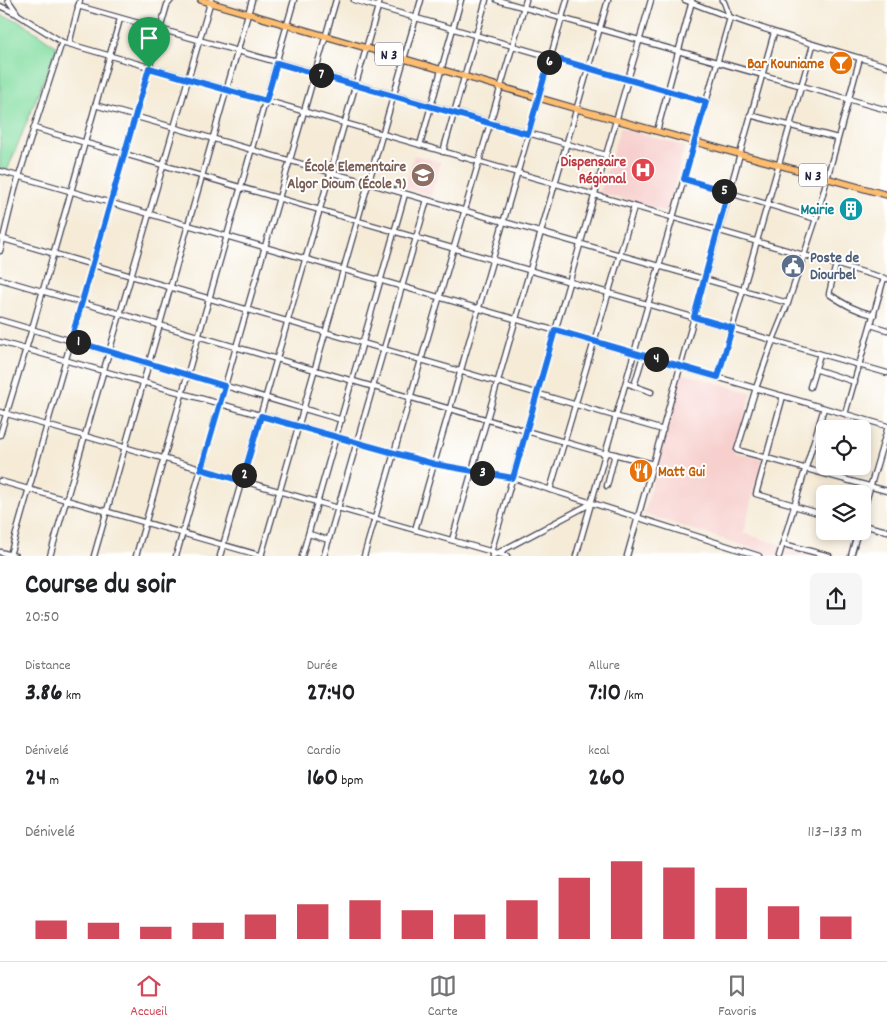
<!DOCTYPE html>
<html lang="fr">
<meta charset="utf-8">
<style>
body{margin:0;font-family:Dekko,sans-serif;background:#f6f6f6;color:#202124;height:100vh;display:flex;flex-direction:column;font-size:19px;white-space:nowrap}
*{box-sizing:border-box;margin:0}
p{font-size:16px;color:#757577}
.icon{flex:none;width:28px;height:28px;fill:none;stroke:currentColor;stroke-width:2;stroke-linecap:round;stroke-linejoin:round}
.map{position:relative;height:556px;overflow:hidden}
.panel{display:flex;flex-direction:column;background:#fff;flex:1}
.panel>*{flex:none}
.buttons{position:absolute;left:816px;top:420px;display:grid;gap:10px}
.buttons a{display:grid;place-items:center;width:55px;height:55px;border-radius:8px;background:#fff;box-shadow:0 2px 8px #0003;font-size:25px}
.pin{position:absolute;display:grid;place-items:center;width:42px;height:42px;color:#fff;margin:-51px -21px;border-radius:50% 50% 50% 0;rotate:-45deg;box-shadow:0 0 5px #0007}
.pin .icon{rotate:45deg}
.km{position:absolute;width:25px;height:25px;margin:-12px;border-radius:50%;background:#222;color:#fff;font-size:14px;line-height:25px;text-align:center}
.round{display:grid;place-items:center;flex:none;width:52px;height:52px;border-radius:8px;background:#f6f6f6}
.head{display:flex;align-items:center;justify-content:space-between;height:85px;padding:0 25px}
h1{font-size:28px;font-weight:800;line-height:38px}
.stats{display:grid;grid-template-columns:repeat(3,1fr);gap:8px;height:85px;padding:5px 25px}
.stats div{display:grid;align-content:center}
.stats b{font-size:25px;font-weight:800}
.stats small{font-size:14px;font-weight:400}
.stats p{font-size:14px}
.chart{height:140px;padding:10px 25px}
.chart p{display:flex;justify-content:space-between}
.chart svg{width:100%;height:90px;margin-top:5px;stroke:#d1495b;stroke-width:6}
.dock{display:flex;justify-content:space-around;align-items:center;height:70px;border-top:1px solid #e0e0e0;background:#fff;font-size:14px;color:#757577}
.dock a{display:grid;justify-items:center;gap:2px}
.dock .on{color:#d1495b}
.map>svg:first-child{display:block}
</style>
<div class="map">
<svg width="887" height="556" viewBox="0 0 887 556">
<rect width="100%" height="100%" fill="#fff"/>
<filter id="ink" filterUnits="userSpaceOnUse"><feTurbulence type="fractalNoise" baseFrequency=".02" numOctaves="2"/><feDisplacementMap in="SourceGraphic" scale="10" xChannelSelector="R" yChannelSelector="G"/><feConvolveMatrix kernelMatrix="1 2 1 2 8 2 1 2 1" color-interpolation-filters="sRGB"/></filter>
<filter id="wash" filterUnits="userSpaceOnUse"><feTurbulence type="fractalNoise" baseFrequency=".0096" numOctaves="4" result="noise"/><feDisplacementMap in="SourceGraphic" scale="20" xChannelSelector="R" yChannelSelector="G"/><feGaussianBlur stdDeviation="1.12" result="paint"/><feColorMatrix in="noise" values="0 0 0 0 0 0 0 0 0 0 0 0 0 0 0 0 0 1.4 0 .05"/><feComposite in="paint" operator="in"/></filter>
<g filter="url(#wash)">
<rect width="100%" height="100%" fill="#f5ebd7"/>
<g fill="#f7d0ce">
<polygon points="620,128 685,146 667,212 600,193"/>
<polygon points="414,155 441,162 431,195 405,188"/>
<polygon points="682,373 752,393 734,452 762,459 743,533 816,556 776,556 644,514"/>
</g>
<polygon fill="#85dea3" stroke="#54806f" points="0,15 21,22 57,47 7,171 0,169"/>
</g>
<g filter="url(#ink)">
<g fill="none" stroke-linecap="round" stroke-linejoin="round">
<g stroke="#424052" stroke-width="7">
<g id="minor">
<polyline points="8,0 17,13"/>
<polyline points="354,0 706,102"/>
<polyline points="497,0 887,110"/>
<path d="M685 0C751 27 819 46 887 66"/>
<polyline points="0,6 17,14 62,42 887,279"/>
<polyline points="78,6 606,155"/>
<polyline points="69,44 80,0"/>
<polyline points="860,58 816,219 788,303 773,340 756,388 737,450 887,491"/>
<polyline points="95,105 788,303"/>
<polyline points="750,115 837,138"/>
<polyline points="34,128 887,373"/>
<polyline points="657,131 692,1"/>
<polyline points="420,145 461,0"/>
<polyline points="443,152 486,0"/>
<polyline points="0,171 887,426"/>
<polyline points="684,179 816,219"/>
<polyline points="0,238 663,430"/>
<polyline points="0,251 15,189 34,128 62,42"/>
<path d="M836 264 829 294C844 304 856 311 874 315"/>
<polyline points="0,279 606,454"/>
<polyline points="0,320 342,420"/>
<polyline points="871,325 887,330"/>
<polyline points="0,342 434,464 513,478 759,556"/>
<polyline points="815,369 855,382"/>
<polyline points="718,377 813,45"/>
<polyline points="626,383 651,392"/>
<polyline points="634,386 643,356"/>
<polyline points="810,387 820,354"/>
<polyline points="783,396 756,494 794,505"/>
<polyline points="0,412 507,556"/>
<polyline points="845,414 884,278"/>
<polyline points="0,435 32,329 120,19"/>
<polyline points="606,452 653,464"/>
<polyline points="0,481 262,556"/>
<polyline points="607,486 615,454"/>
<polyline points="550,490 634,207"/>
<polyline points="794,506 825,515"/>
<polyline points="862,515 887,430"/>
<polyline points="862,525 887,531"/>
<polyline points="415,530 567,0"/>
<polyline points="309,534 329,540"/>
<polyline points="452,540 608,0"/>
<polyline points="783,544 829,556"/>
<polyline points="0,552 15,556"/>
<polyline points="491,552 651,0"/>
<polyline points="10,555 167,5 171,0"/>
<polyline points="50,556 211,0"/>
<polyline points="94,556 252,0"/>
<polyline points="136,556 294,0"/>
<polyline points="176,556 336,0"/>
<polyline points="220,556 380,0"/>
<polyline points="261,556 421,0"/>
<polyline points="302,556 405,194"/>
<polyline points="324,556 427,200"/>
<polyline points="364,556 526,0"/>
<polyline points="492,556 592,503"/>
<polyline points="576,556 730,18 724,2 722,0"/>
<polyline points="627,556 774,33"/>
<polyline points="779,556 824,408"/>
<polyline points="851,556 858,531"/>
</g>
</g>
<g stroke="#424052" stroke-width="8">
<polyline id="major" points="201,0 577,109 887,195"/>
</g>
<use href="#minor" stroke="#fff" stroke-width="4.5"/>
<use href="#major" stroke="#fcbd6f" stroke-width="5.5"/>
</g>
</g>
<g fill="none" stroke-linecap="round" stroke-linejoin="round" filter="url(#ink)">
<g stroke="#fff" stroke-width="10">
<polygon id="route" points="550,57 706,102 684,179 728,192 694,317 732,328 718,377 555,330 513,478 434,464 261,416 242,481 201,469 225,386 71,340 149,68 266,101 277,63 528,134"/>
</g>
<use href="#route" stroke="#1a73e8" stroke-width="6"/>
</g>
<defs>
<g id="bar-disc" transform="scale(1.25)"><circle r="9.5" fill="#e8710a" stroke="#fff"/><path d="M-6-5H6L.8 .8V4.5H3.5V6h-7V4.5H-.8V.8Z" fill="#fff"/></g>
<g id="hospital-disc" transform="scale(1.25)"><circle r="9.5" fill="#e0444e" stroke="#fff"/><path d="M-5-5h3v3.5h4V-5h3V5h-3V1.5h-4V5h-3Z" fill="#fff"/></g>
<g id="school-disc" transform="scale(1.25)"><circle r="9.5" fill="#8d6e63" stroke="#fff"/><path d="M0-5L7-2L0 1L-7-2ZM-4 1L0 2.5L4 1V4Q0 6-4 4Z" fill="#fff"/></g>
<g id="building-disc" transform="scale(1.25)"><circle r="9.5" fill="#0f9aa8" stroke="#fff"/><path d="M-4-6H4V6H1V3H-1V6H-4ZM-2.5-4.3h1.7v1.8h-1.7ZM.8-4.3h1.7v1.8H.8ZM-2.5-1h1.7V.8h-1.7ZM.8-1h1.7V.8H.8Z" fill="#fff"/></g>
<g id="civic-disc" transform="scale(1.25)"><circle r="9.5" fill="#5c6f8a" stroke="#fff"/><path d="M-.6-6.5H3V-4.5H.6V-3L4-1V1h2V6H-6V1h2V-1L-.6-3ZM-1.2 2.5V6h2.4V2.5Z" fill="#fff"/></g>
<g id="restaurant-disc" transform="scale(1.25)"><circle r="9.5" fill="#e8710a" stroke="#fff"/><path d="M-5-6h1v4h1v-4h1v4h1v-4h1v5L-1.5 .5V6h-2V.5L-5-1ZM5-6V6H3V1.5H1.5Q1.5-4 5-6Z" fill="#fff"/></g>
</defs>
<g fill-rule="evenodd">
<use href="#bar-disc" x="841" y="63"/>
<use href="#hospital-disc" x="643" y="170"/>
<use href="#school-disc" x="423" y="175"/>
<use href="#building-disc" x="851" y="209"/>
<use href="#civic-disc" x="793" y="266"/>
<use href="#restaurant-disc" x="641" y="471"/>
</g>
<g text-anchor="middle" stroke-width="4" stroke-linejoin="round" paint-order="stroke">
<g fill="#fff" stroke="#646476" stroke-width="1">
<rect x="375" y="42.5" width="28" height="23" rx="4"/>
<rect x="799" y="163.5" width="28" height="23" rx="4"/>
</g>
<g font-size="14" font-weight="bold" fill="#22223b">
<text x="389" y="59">N 3</text>
<text x="813" y="180">N 3</text>
</g>
<g font-size="15" font-weight="bold" fill="#c56008" stroke="#fff" text-anchor="end">
<text x="824" y="68">Bar Kouniame</text>
<text x="658" y="476" text-anchor="start">Matt Gui</text>
</g>
<g font-size="15" font-weight="bold" fill="#be3a42" stroke="#fff" text-anchor="end">
<text x="626" y="166">Dispensaire<tspan x="626" dy="17">Régional</tspan></text>
</g>
<g font-size="15" font-weight="bold" fill="#785e54" stroke="#fff" text-anchor="end">
<text x="406" y="171">École Elementaire<tspan x="406" dy="17">Algor Dioum (École 9)</tspan></text>
</g>
<g font-size="15" font-weight="bold" fill="#0d838f" stroke="#fff" text-anchor="end">
<text x="834" y="214">Mairie</text>
</g>
<g font-size="15" font-weight="bold" fill="#4e5e75" stroke="#fff" text-anchor="start">
<text x="810" y="262">Poste de<tspan x="810" dy="17">Diourbel</tspan></text>
</g>
</g>
</svg>
<div class="buttons">
<a><svg class="icon" aria-label="locate" viewBox="0 0 24 24"><circle cx="12" cy="12" r="6"/><path d="M12 2v4M12 18v4M2 12h4M18 12h4"/></svg></a>
<a><svg class="icon" aria-label="layers" viewBox="0 0 24 24"><path d="M12 4l9 5-9 5-9-5zM3 14l9 5 9-5"/></svg></a>
</div>
<div class="pin" style="left:149px;top:68px;background:#1e9e55"><svg class="icon" aria-label="arrive" viewBox="0 0 24 24"><path d="M6 21V4h12l-3 4 3 4H6"/></svg></div>
<b class="km" style="left:78px;top:342px">1</b>
<b class="km" style="left:244px;top:475px">2</b>
<b class="km" style="left:482px;top:473px">3</b>
<b class="km" style="left:656px;top:359px">4</b>
<b class="km" style="left:724px;top:191px">5</b>
<b class="km" style="left:549px;top:62px">6</b>
<b class="km" style="left:321px;top:75px">7</b>
</div>
<section class="panel">
<div class="head"><div><h1>Course du soir</h1><p>20:50</p></div><a class="round"><svg class="icon" aria-label="share" viewBox="0 0 24 24"><path d="M12 15V3M7 8l5-5 5 5M5 13v7h14v-7"/></svg></a></div>
<div class="stats">
<div><p>Distance</p><b>3.86<small> km</small></b></div>
<div><p>Durée</p><b>27:40</b></div>
<div><p>Allure</p><b>7:10<small> /km</small></b></div>
</div>
<div class="stats">
<div><p>Dénivelé</p><b>24<small> m</small></b></div>
<div><p>Cardio</p><b>160<small> bpm</small></b></div>
<div><p>kcal</p><b>260</b></div>
</div>
<div class="chart"><p><span>Dénivelé</span>113–133 m</p>
<svg viewBox="0 0 160 44" preserveAspectRatio="none"><path d="M5 44V35M15 44V36M25 44V38M35 44V36M45 44V32M55 44V27M65 44V25M75 44V30M85 44V32M95 44V25M105 44V14M115 44V6M125 44V9M135 44V19M145 44V28M155 44V33"/></svg>
</div>
</section>
<nav class="dock">
<a class="on"><svg class="icon" aria-label="home" viewBox="0 0 24 24"><path d="M3 11l9-7 9 7M6 9v11h12V9"/></svg>Accueil</a>
<a><svg class="icon" aria-label="map" viewBox="0 0 24 24"><path d="M3 6l6-2 6 2 6-2v14l-6 2-6-2-6 2zM9 4v14M15 6v14"/></svg>Carte</a>
<a><svg class="icon" aria-label="saved" viewBox="0 0 24 24"><path d="M7 4h10v16l-5-4-5 4z"/></svg>Favoris</a>
</nav>
